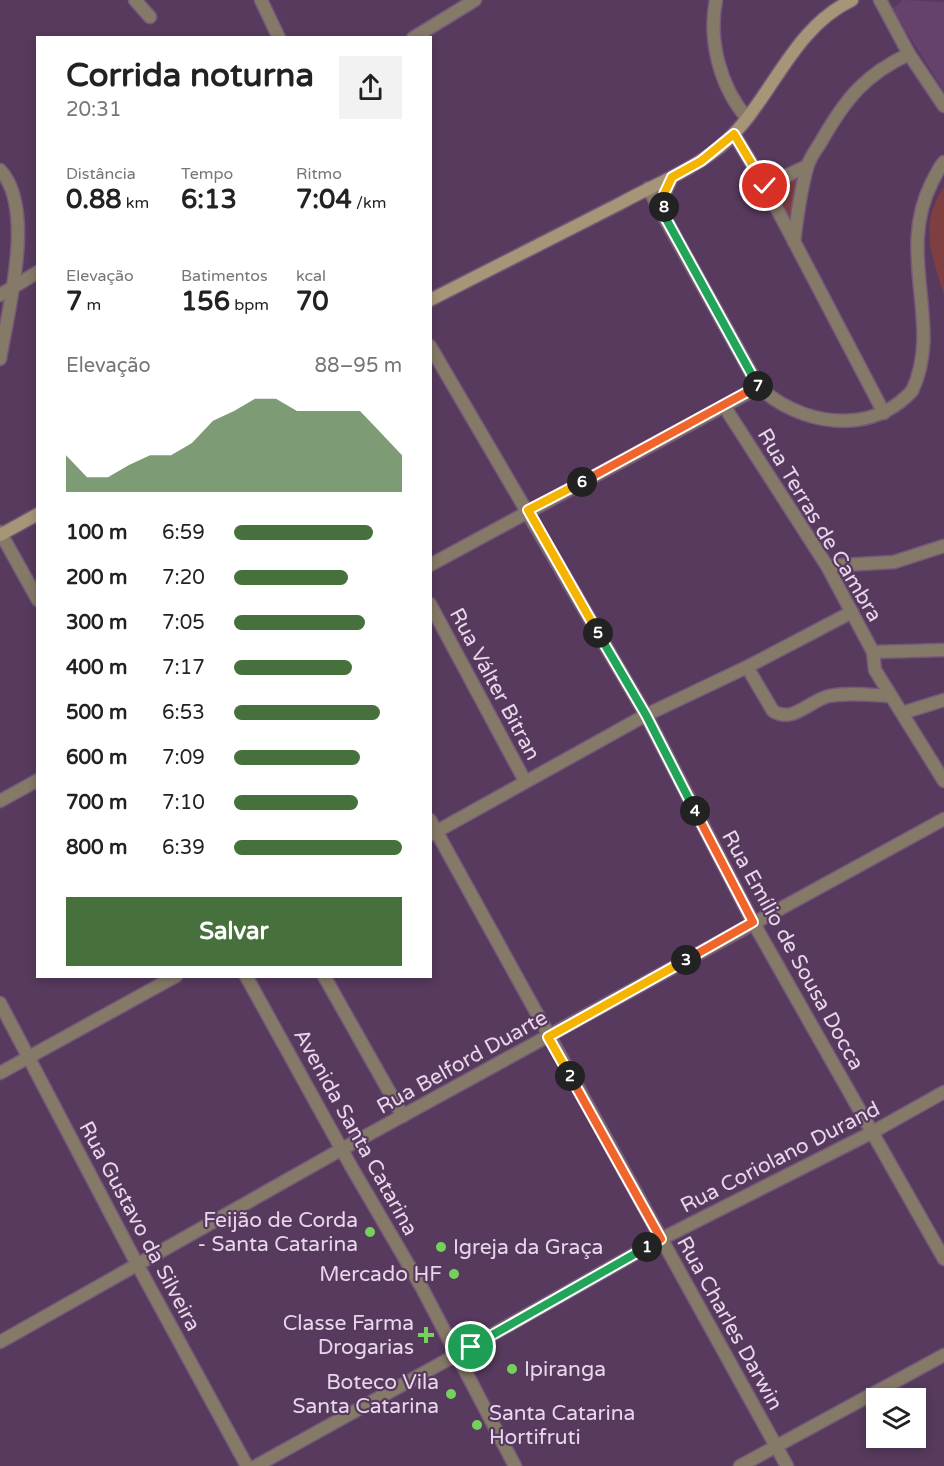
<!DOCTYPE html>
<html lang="pt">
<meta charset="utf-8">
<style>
body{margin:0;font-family:"Varela Round",sans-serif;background:#f2f2f2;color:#222;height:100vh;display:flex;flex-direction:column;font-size:22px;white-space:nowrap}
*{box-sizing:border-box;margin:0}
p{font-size:20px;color:#767676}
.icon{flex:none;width:33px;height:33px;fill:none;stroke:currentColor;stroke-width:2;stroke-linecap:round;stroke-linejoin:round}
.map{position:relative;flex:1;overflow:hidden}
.side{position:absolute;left:36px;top:36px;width:396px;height:942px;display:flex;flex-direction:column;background:#fff;border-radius:0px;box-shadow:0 3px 9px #0003}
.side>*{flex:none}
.fabs{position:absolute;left:866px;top:1388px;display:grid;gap:12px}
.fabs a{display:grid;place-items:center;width:60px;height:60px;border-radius:0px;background:#fff;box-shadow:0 3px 9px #0003;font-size:30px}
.pin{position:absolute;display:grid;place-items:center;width:51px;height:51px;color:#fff;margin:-26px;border:3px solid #fff;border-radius:50%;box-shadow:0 2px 6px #0007}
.km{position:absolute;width:30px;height:30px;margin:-15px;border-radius:50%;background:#222;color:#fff;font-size:16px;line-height:30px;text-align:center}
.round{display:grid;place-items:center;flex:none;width:63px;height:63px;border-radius:0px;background:#f2f2f2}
.overview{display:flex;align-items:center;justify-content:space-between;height:102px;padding:0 30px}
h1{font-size:33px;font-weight:700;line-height:45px}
.figures{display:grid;grid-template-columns:repeat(3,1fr);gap:9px;height:102px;padding:6px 30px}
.figures div{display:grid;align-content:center}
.figures b{font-size:26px;font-weight:700}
.figures small{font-size:16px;font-weight:400}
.figures p{font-size:16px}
.chart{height:168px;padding:12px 30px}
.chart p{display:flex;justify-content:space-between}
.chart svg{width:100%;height:108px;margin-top:6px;fill:#47713c;opacity:.7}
.button{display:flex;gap:12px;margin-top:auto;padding:12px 30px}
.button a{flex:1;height:69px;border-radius:0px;background:#47713c;color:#fff;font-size:24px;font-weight:700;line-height:69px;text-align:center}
ul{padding:0 30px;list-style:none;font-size:20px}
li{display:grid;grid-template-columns:96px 72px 1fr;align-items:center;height:45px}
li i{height:15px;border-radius:8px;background:#47713c}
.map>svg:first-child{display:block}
</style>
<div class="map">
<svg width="944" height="1466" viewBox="0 0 944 1466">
<rect width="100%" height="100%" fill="#573a5d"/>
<polygon fill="#64426c" points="903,0 944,2 944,91 892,9"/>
<g fill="#7f3f41">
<polygon points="802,171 794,198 792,229 770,190"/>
<path d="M944 187V295C932 254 918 226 944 187Z"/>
</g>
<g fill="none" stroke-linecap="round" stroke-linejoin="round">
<g stroke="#74597a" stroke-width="15">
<g id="minor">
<polyline points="135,0 150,17"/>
<polyline points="261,0 279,38"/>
<path d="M716 0C708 40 720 87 747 118"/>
<polyline points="880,0 909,54 944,106"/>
<polyline points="413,38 475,0"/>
<polyline points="734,134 765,186 884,413"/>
<path d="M0 170C36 208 8 310 0 359"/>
<polyline points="765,186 807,166"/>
<polyline points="648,188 759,387 724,406 827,566 873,652"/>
<polyline points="664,213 664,194 672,177"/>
<path d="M794 242C797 217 800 192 807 168 809 158 817 149 822 140 846 98 866 74 909 54"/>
<polyline points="0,295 38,272"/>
<polyline points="430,346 646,715 753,922 944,1259"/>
<path d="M759 387C785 411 821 424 856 420 879 417 896 408 912 391 944 324 895 255 932 182 936 175 939 167 944 162"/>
<polyline points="430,565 724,406"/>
<polyline points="827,566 894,562 944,546"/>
<polyline points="430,604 525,781"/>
<polyline points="873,652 875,670 944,781"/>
<polyline points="873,652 944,650"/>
<path d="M747 667 773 711C793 724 810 700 829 696 849 692 871 695 891 696"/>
<polyline points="902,713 944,700"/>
<polyline points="0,801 38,780"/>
<polyline points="430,820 787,1466"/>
<polyline points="432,834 646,715 747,667 852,612"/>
<polyline points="324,976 403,1116"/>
<polyline points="0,1003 137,1264 247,1466"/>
<polyline points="0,1073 176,976"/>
<polyline points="0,1342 342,1149 944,819"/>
<polyline points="456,1355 661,1239 871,1133 944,1092"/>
<polyline points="740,1466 944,1355"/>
</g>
</g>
<g stroke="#74597a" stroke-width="15">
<g id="tertiary">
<polyline points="0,532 38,600"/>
<polyline points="246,976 352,1168 422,1288 515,1466"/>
<polyline points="256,1466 456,1355"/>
</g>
</g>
<g stroke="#74597a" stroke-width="15">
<g id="secondary">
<path d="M430 300C494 268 557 235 621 203 654 185 690 171 720 147 771 104 789 30 852 0"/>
<polyline points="0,535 38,514"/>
</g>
</g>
<use href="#minor" stroke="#857967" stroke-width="12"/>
<use href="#tertiary" stroke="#857967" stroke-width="12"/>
<use href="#secondary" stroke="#a79578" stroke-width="12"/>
</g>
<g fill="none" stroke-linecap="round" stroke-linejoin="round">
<g stroke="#fff" stroke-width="12">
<polyline id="split-1" points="471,1347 647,1247"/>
</g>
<g stroke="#fff" stroke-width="12">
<polyline id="split-2" points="570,1076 661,1239 647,1247"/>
</g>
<g stroke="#fff" stroke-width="12">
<polyline id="split-3" points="570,1076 548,1037 686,960"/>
</g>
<g stroke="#fff" stroke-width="12">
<polyline id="split-4" points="686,960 753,922 695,811"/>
</g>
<g stroke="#fff" stroke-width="12">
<polyline id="split-5" points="598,633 646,715 695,811"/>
</g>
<g stroke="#fff" stroke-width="12">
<polyline id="split-6" points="582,482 528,510 598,633"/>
</g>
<g stroke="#fff" stroke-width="12">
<polyline id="split-7" points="582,482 758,386"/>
</g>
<g stroke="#fff" stroke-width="12">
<polyline id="split-8" points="664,207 665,217 758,386"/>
</g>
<g stroke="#fff" stroke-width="12">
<polyline id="split-9" points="664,207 664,194 672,177 701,161 734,134 765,186"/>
</g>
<use href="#split-1" stroke="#22a559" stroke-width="8"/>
<use href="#split-2" stroke="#f0652b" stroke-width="8"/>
<use href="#split-3" stroke="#f5b400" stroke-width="8"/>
<use href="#split-4" stroke="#f0652b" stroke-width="8"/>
<use href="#split-5" stroke="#22a559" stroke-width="8"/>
<use href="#split-6" stroke="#f5b400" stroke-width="8"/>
<use href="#split-7" stroke="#f0652b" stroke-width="8"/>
<use href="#split-8" stroke="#22a559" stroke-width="8"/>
<use href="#split-9" stroke="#f5b400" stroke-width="8"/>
</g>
<g fill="#74d25c" stroke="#573a5d" stroke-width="2">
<circle cx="370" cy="1232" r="6"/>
<circle cx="441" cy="1247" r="6"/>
<circle cx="454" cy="1274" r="6"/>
<path d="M423 1326h6v6h6v6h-6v6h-6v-6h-6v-6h6z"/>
<circle cx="512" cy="1369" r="6"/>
<circle cx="451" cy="1394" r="6"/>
<circle cx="477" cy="1425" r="6"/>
</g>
<g text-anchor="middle" stroke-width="4.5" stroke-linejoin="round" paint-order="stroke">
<g font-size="21" fill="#e8d7ec" stroke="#573a5d">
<text transform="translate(820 525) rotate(59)" y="7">Rua Terras de Cambra</text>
<text transform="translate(495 684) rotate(62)" y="7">Rua Válter Bitran</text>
<text transform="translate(793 950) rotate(61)" y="7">Rua Emílio de Sousa Docca</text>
<text transform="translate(462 1062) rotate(-29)" y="7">Rua Belford Duarte</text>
<text transform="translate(356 1132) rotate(61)" y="7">Avenida Santa Catarina</text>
<text transform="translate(780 1157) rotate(-27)" y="7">Rua Coriolano Durand</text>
<text transform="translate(140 1226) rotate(62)" y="7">Rua Gustavo da Silveira</text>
<text transform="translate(730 1323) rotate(61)" y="7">Rua Charles Darwin</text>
</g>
<g font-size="21" fill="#e8d7ec" stroke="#573a5d" text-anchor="end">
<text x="358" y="1227">Feijão de Corda<tspan x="358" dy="24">- Santa Catarina</tspan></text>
<text x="453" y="1254" text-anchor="start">Igreja da Graça</text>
<text x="442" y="1281">Mercado HF</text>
<text x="414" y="1330">Classe Farma<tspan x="414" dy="24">Drogarias</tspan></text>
<text x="524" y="1376" text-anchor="start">Ipiranga</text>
<text x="439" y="1389">Boteco Vila<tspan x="439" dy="24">Santa Catarina</tspan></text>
<text x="489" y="1420" text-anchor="start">Santa Catarina<tspan x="489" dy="24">Hortifruti</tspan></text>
</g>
</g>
</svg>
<div class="fabs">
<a><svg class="icon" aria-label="layers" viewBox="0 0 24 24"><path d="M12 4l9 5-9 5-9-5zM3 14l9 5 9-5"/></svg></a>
</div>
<div class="pin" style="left:471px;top:1347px;background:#1e9e55"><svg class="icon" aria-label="arrive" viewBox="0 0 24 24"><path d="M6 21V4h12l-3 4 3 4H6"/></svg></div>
<div class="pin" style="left:765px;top:186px;background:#d93025"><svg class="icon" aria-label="check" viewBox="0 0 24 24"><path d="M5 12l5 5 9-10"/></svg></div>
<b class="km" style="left:647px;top:1247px">1</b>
<b class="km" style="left:570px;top:1076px">2</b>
<b class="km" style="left:686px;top:960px">3</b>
<b class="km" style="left:695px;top:811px">4</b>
<b class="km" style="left:598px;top:633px">5</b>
<b class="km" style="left:582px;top:482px">6</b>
<b class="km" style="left:758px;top:386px">7</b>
<b class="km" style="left:664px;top:207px">8</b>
<section class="side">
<div class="overview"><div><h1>Corrida noturna</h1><p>20:31</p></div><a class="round"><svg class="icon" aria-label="share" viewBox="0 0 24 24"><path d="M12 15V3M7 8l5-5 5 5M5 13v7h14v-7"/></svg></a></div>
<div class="figures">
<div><p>Distância</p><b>0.88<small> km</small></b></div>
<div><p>Tempo</p><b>6:13</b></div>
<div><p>Ritmo</p><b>7:04<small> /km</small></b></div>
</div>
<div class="figures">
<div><p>Elevação</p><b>7<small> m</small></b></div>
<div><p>Batimentos</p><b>156<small> bpm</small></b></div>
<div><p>kcal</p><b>70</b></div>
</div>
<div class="chart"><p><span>Elevação</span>88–95 m</p>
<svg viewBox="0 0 160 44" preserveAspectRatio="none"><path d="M0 44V29L10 38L20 38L30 33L40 29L50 29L60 24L70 15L80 11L90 6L100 6L110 11L120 11L130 11L140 11L150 20L160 29V44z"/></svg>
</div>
<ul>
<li><b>100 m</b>6:59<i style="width:83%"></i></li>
<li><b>200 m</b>7:20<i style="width:68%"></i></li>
<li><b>300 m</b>7:05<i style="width:78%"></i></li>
<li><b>400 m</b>7:17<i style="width:70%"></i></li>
<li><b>500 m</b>6:53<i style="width:87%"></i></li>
<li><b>600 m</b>7:09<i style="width:75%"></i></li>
<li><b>700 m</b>7:10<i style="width:74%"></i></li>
<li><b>800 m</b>6:39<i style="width:100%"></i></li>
</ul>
<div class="button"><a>Salvar</a></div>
</section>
</div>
